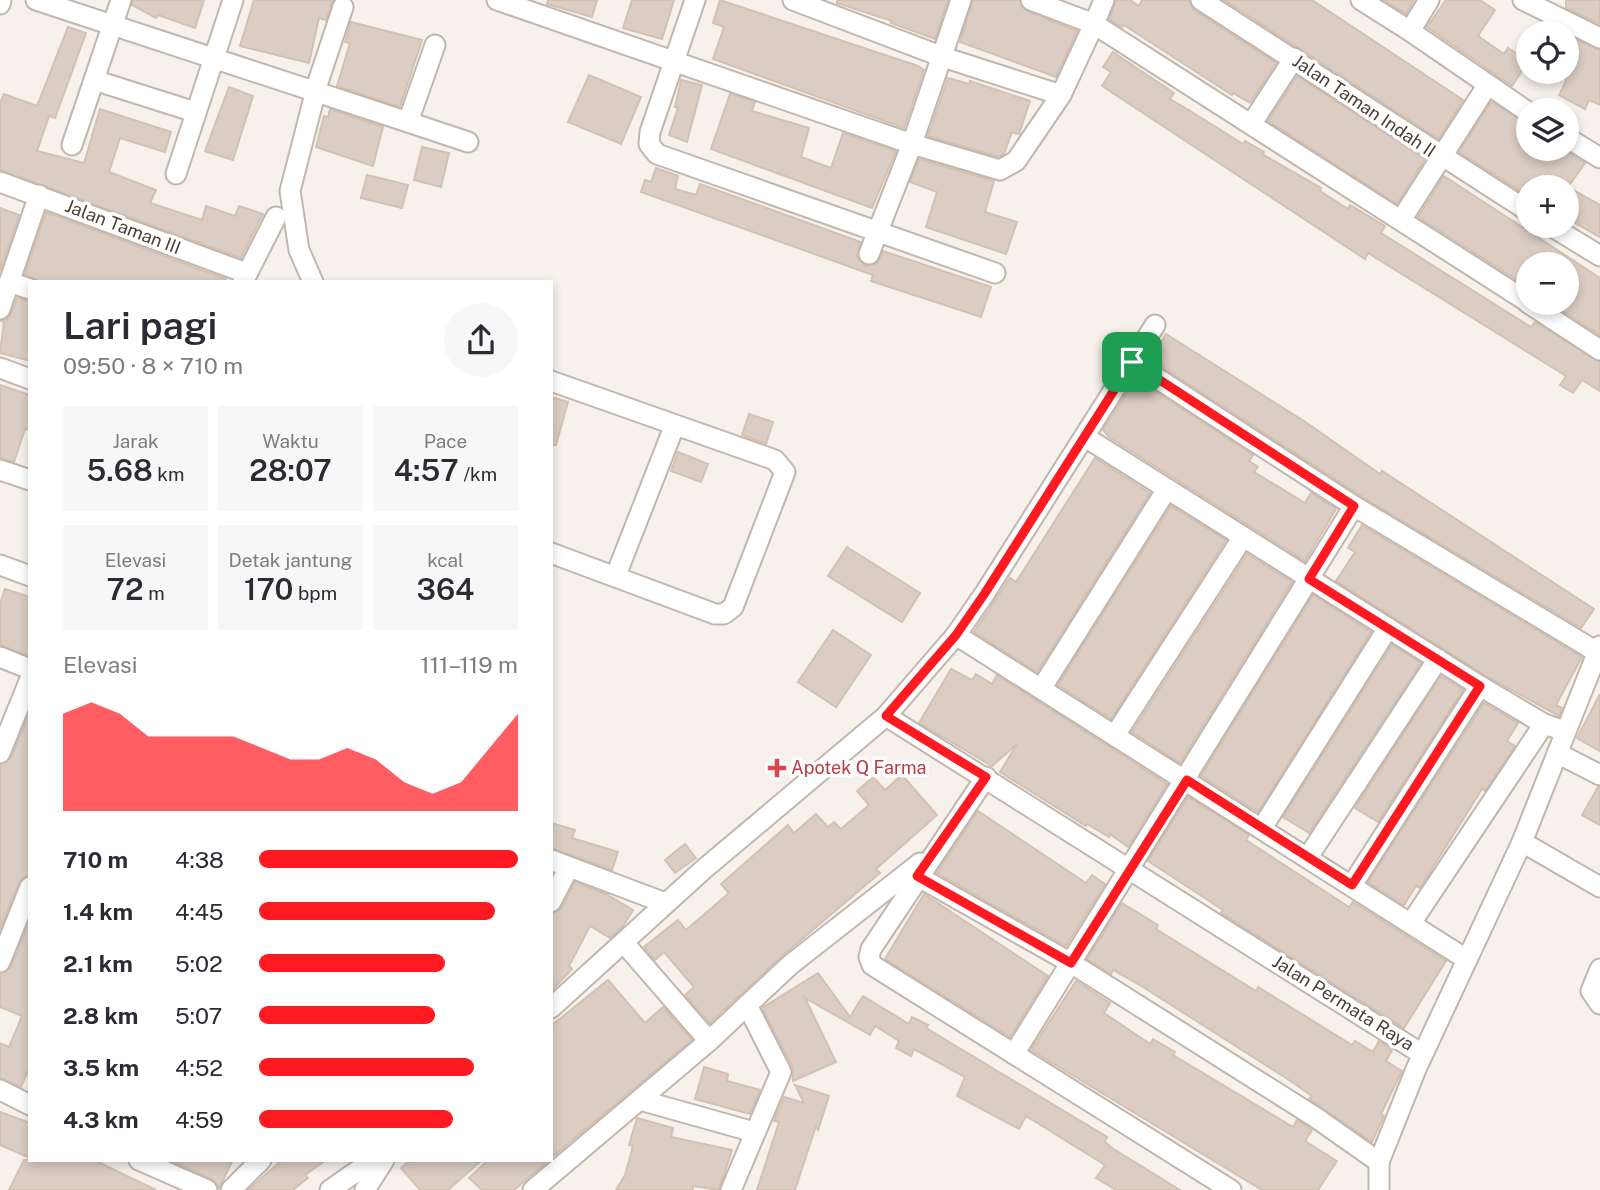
<!DOCTYPE html>
<html lang="id">
<meta charset="utf-8">
<style>
body{margin:0;font-family:"Public Sans",sans-serif;background:#f7f7f7;color:#2b2b33;height:100vh;display:flex;flex-direction:column;font-size:26px;white-space:nowrap}
*{box-sizing:border-box;margin:0}
p{font-size:23px;color:#7c7c81}
.icon{flex:none;width:38px;height:38px;fill:none;stroke:currentColor;stroke-width:2;stroke-linecap:round;stroke-linejoin:round}
.map{position:relative;flex:1;overflow:hidden}
.drawer{position:absolute;left:28px;top:280px;width:525px;height:882px;display:flex;flex-direction:column;background:#fff;border-radius:0px;box-shadow:0 4px 10px #0003}
.drawer>*{flex:none}
.tools{position:absolute;left:1516px;top:21px;display:grid;gap:14px}
.tools a{display:grid;place-items:center;width:63px;height:63px;border-radius:50%;background:#fff;box-shadow:0 4px 10px #0003;font-size:35px}
.pin{position:absolute;display:grid;place-items:center;width:60px;height:60px;color:#fff;margin:-30px;border-radius:14px;box-shadow:0 4px 10px #0006}
.round{display:grid;place-items:center;flex:none;width:74px;height:74px;border-radius:37px;background:#f7f7f7}
.overview{display:flex;align-items:center;justify-content:space-between;height:119px;padding:0 35px}
h1{font-size:38px;font-weight:600;line-height:52px}
.stats{display:grid;grid-template-columns:repeat(3,1fr);gap:10px;height:119px;padding:7px 35px}
.stats div{display:grid;align-content:center;border-radius:0px;background:#f7f7f7;text-align:center}
.stats b{font-size:30px;font-weight:600}
.stats small{font-size:19px;font-weight:400}
.stats p{font-size:19px}
.chart{height:196px;padding:14px 35px}
.chart p{display:flex;justify-content:space-between}
.chart svg{width:100%;height:126px;margin-top:7px;fill:#ff1920;opacity:.7}
ul{padding:0 35px;list-style:none;font-size:23px}
li{display:grid;grid-template-columns:112px 84px 1fr;align-items:center;height:52px}
li i{height:18px;border-radius:9px;background:#ff1920}
.map>svg:first-child{display:block}
</style>
<div class="map">
<svg width="1600" height="1190" viewBox="0 0 1600 1190">
<rect width="100%" height="100%" fill="#f6f1eb"/>
<g fill="#dbcdc3" stroke="#d3c1b3" stroke-width="2">
<polygon points="133,0 204,0 195,28 158,15 156,18 132,5"/>
<polygon points="254,0 333,0 326,20 319,18 309,63 240,46"/>
<polygon points="548,0 597,0 592,17 547,4"/>
<polygon points="632,0 674,0 662,39 623,28"/>
<polygon points="720,0 918,66 924,70 904,128 713,59 724,27 713,23"/>
<polygon points="837,0 948,0 935,39 891,23 892,21 837,3"/>
<polygon points="973,0 1019,0 1027,11 1077,31 1056,77 960,42"/>
<polygon points="1116,0 1130,0 1139,6 1142,0 1189,0 1194,10 1276,63 1250,103 1233,93 1232,95 1124,25 1122,27 1109,19"/>
<polygon points="1224,0 1312,0 1463,100 1439,139"/>
<polygon points="1384,0 1414,0 1406,14"/>
<polygon points="1446,0 1480,0 1495,10 1478,36 1504,54 1508,48 1528,61 1512,86 1427,27"/>
<polygon points="1566,0 1600,0 1600,24 1566,8"/>
<polygon points="351,22 422,40 400,107 337,86 350,43 345,42"/>
<polygon points="68,27 86,33 55,118 49,116 37,151 84,163 100,109 171,132 165,152 120,138 109,172 156,190 150,203 202,220 206,206 235,216 239,206 263,214 241,258 0,170 0,104 4,94 37,106"/>
<polygon points="1566,35 1600,50 1600,105 1589,100 1585,109 1559,95 1566,81"/>
<polygon points="1113,52 1174,93 1170,99 1187,109 1243,144 1245,141 1264,152 1262,154 1321,188 1320,191 1348,209 1350,205 1385,226 1381,233 1531,327 1535,322 1600,362 1600,391 1582,380 1573,393 1560,385 1566,376 1368,253 1365,259 1102,86 1111,72 1103,67"/>
<polygon points="589,75 641,97 621,144 568,122"/>
<polygon points="1297,76 1425,159 1397,204 1268,121"/>
<polygon points="948,78 969,84 970,81 1030,101 1019,134 1012,132 1004,154 999,157 928,136"/>
<polygon points="681,80 702,85 687,142 669,135 678,108 675,107"/>
<polygon points="229,87 253,96 233,160 205,151"/>
<polygon points="730,94 755,102 752,111 809,128 801,157 831,168 843,133 896,151 872,208 711,149"/>
<polygon points="1491,102 1528,124 1528,149 1562,149 1585,163 1568,187 1600,205 1600,237 1566,218 1566,187 1528,187 1528,196 1459,152"/>
<polygon points="330,109 383,127 373,166 316,147 324,116 328,117"/>
<polygon points="422,147 449,153 441,187 414,180"/>
<polygon points="919,159 994,181 985,212 1017,222 1006,254 926,227 937,192 910,182"/>
<polygon points="656,168 678,176 675,189 696,195 700,184 861,242 857,256 865,266 877,263 883,251 991,287 981,317 871,281 873,275 641,192 645,180 651,182"/>
<polygon points="367,175 408,185 402,208 361,198"/>
<polygon points="1444,176 1600,278 1600,335 1550,303 1566,303 1566,264 1528,264 1528,287 1418,217"/>
<polygon points="0,208 19,215 0,271"/>
<polygon points="46,212 226,279 225,282 40,282 25,274"/>
<polygon points="17,298 30,301 30,361 0,353 4,322 1,321 9,318"/>
<polygon points="1166,334 1304,421 1380,474 1382,471 1594,609 1581,628 1369,501 1150,359"/>
<polygon points="1136,379 1253,455 1249,461 1258,467 1254,472 1305,503 1311,493 1336,509 1305,561 1109,437 1103,430"/>
<polygon points="0,385 30,395 30,430 25,429 14,462 0,458"/>
<polygon points="551,397 568,402 556,445 551,445"/>
<polygon points="749,414 773,422 766,444 742,435"/>
<polygon points="678,452 708,464 701,482 671,471"/>
<polygon points="1095,458 1150,493 1037,672 974,632 1010,578 1016,582"/>
<polygon points="1171,506 1226,540 1111,719 1058,685"/>
<polygon points="1362,525 1582,657 1556,705 1562,708 1559,716 1486,676 1336,581 1355,552 1348,548"/>
<polygon points="847,547 920,593 902,622 828,576"/>
<polygon points="1247,554 1292,582 1180,763 1132,732"/>
<polygon points="5,589 30,597 30,656 0,645 0,604"/>
<polygon points="1313,595 1371,632 1258,812 1201,776"/>
<polygon points="833,630 871,655 836,707 798,682"/>
<polygon points="1392,645 1421,663 1309,833 1283,817"/>
<polygon points="951,669 972,680 976,674 992,684 997,675 1167,784 1128,847 1110,834 1109,837 1087,824 1086,826 1000,772 1017,744 992,766 919,723"/>
<polygon points="1441,676 1463,690 1378,822 1355,808"/>
<polygon points="1600,694 1600,751 1577,738"/>
<polygon points="1484,703 1518,723 1507,741 1515,746 1485,791 1482,789 1420,888 1416,886 1404,905 1368,882"/>
<polygon points="30,712 30,875 19,882 0,929 0,765 11,758"/>
<polygon points="902,775 937,815 876,869 880,873 782,956 710,1023 685,995 694,987 664,952 655,960 644,947 678,920 686,930 729,893 721,884 788,825 794,833 816,814 828,827 834,822 841,829 869,805 857,791 873,777 885,790"/>
<polygon points="1598,787 1600,787 1600,825 1582,815"/>
<polygon points="1188,797 1249,835 1246,840 1349,907 1353,902 1446,961 1404,1028 1221,913 1223,910 1148,861"/>
<polygon points="978,811 1086,883 1092,875 1105,884 1066,946 937,873"/>
<polygon points="551,823 575,830 572,838 618,852 612,870 551,848"/>
<polygon points="685,844 696,858 675,873 665,860"/>
<polygon points="575,882 606,894 633,910 623,926 610,938 590,926 569,966 572,969 551,991 551,914 562,908"/>
<polygon points="924,894 1048,976 1010,1037 885,959"/>
<polygon points="1122,903 1158,925 1156,929 1256,991 1258,987 1352,1045 1355,1041 1373,1052 1379,1041 1392,1050 1386,1061 1402,1071 1381,1114 1384,1116 1372,1142 1309,1099 1312,1096 1286,1078 1143,987 1113,970 1111,974 1087,959"/>
<polygon points="30,921 30,1066 21,1087 0,1078 0,1043 9,1047 22,1016 0,1007 0,974 11,967"/>
<polygon points="818,973 850,1017 863,996 909,1024 912,1017 928,1025 926,1028 1107,1137 1105,1142 1112,1148 1180,1190 1116,1190 1096,1178 1105,1165 1026,1116 1019,1129 957,1096 965,1077 914,1049 911,1056 896,1048 899,1041 875,1026 870,1035 805,998 836,1062 793,1081 792,1066 762,1008"/>
<polygon points="608,980 645,1023 663,1007 692,1040 551,1158 551,1026"/>
<polygon points="1076,981 1110,1003 1104,1013 1150,1044 1153,1039 1175,1052 1173,1055 1293,1127 1297,1120 1312,1130 1305,1141 1337,1161 1318,1190 1262,1190 1031,1050"/>
<polygon points="704,1067 728,1074 727,1081 760,1090 750,1114 695,1099"/>
<polygon points="795,1085 829,1096 818,1130 816,1126 795,1190 757,1190 779,1122 774,1121 784,1097 804,1103"/>
<polygon points="0,1112 30,1123 30,1158 0,1145"/>
<polygon points="637,1118 673,1128 671,1137 732,1150 719,1190 693,1186 693,1190 616,1190 625,1175 633,1146 629,1145"/>
<polygon points="24,1160 94,1160 156,1190 9,1190"/>
<polygon points="170,1160 233,1160 219,1188 212,1179"/>
<polygon points="282,1160 326,1160 305,1175 308,1178 293,1190 248,1190"/>
<polygon points="410,1160 482,1160 448,1190 420,1190 401,1168"/>
<polygon points="488,1160 549,1160 514,1190 482,1190 469,1178"/>
</g>
<g fill="none" stroke-linecap="round" stroke-linejoin="round">
<g stroke="#c2b7ad" stroke-width="23">
<g id="minor">
<polyline points="36,0 408,122 435,45"/>
<polyline points="497,0 912,144 1000,170 1016,161 1061,95 943,57 793,0"/>
<polyline points="695,0 650,132 649,144 657,154 995,273"/>
<polyline points="1031,0 1094,24 1061,95"/>
<polyline points="1104,0 1094,24 1528,302"/>
<polyline points="1201,0 1528,211"/>
<polyline points="1361,0 1410,31 1429,0"/>
<polyline points="1523,0 1600,38"/>
<polyline points="0,4 1,0"/>
<polyline points="1410,31 1528,112"/>
<polyline points="94,80 195,112"/>
<polyline points="408,122 468,142"/>
<polyline points="1252,123 1294,58"/>
<polyline points="1566,137 1600,158"/>
<polyline points="72,145 121,0"/>
<polyline points="176,174 233,0"/>
<polyline points="0,182 246,273"/>
<polyline points="1401,220 1487,86"/>
<polyline points="1551,226 1600,256"/>
<polyline points="869,254 912,144 961,0"/>
<polyline points="9,282 30,289"/>
<polyline points="243,282 276,217"/>
<polyline points="313,282 299,250 290,191 318,82 343,7"/>
<polyline points="1528,303 1600,350"/>
<polyline points="0,309 39,195"/>
<polyline points="1132,362 1354,506 1597,652"/>
<polyline points="0,368 30,379"/>
<polyline points="551,381 775,460 785,472 733,607 724,614 715,614 551,553"/>
<polyline points="1085,437 1480,686 1544,724 1565,731"/>
<polyline points="0,470 30,480"/>
<polyline points="0,565 30,576"/>
<polyline points="616,575 674,427"/>
<polyline points="956,635 1466,959"/>
<polyline points="0,657 30,669"/>
<polyline points="1041,689 1167,489"/>
<polyline points="886,716 1422,1054"/>
<polyline points="1115,735 1243,537"/>
<polyline points="0,753 30,679"/>
<polyline points="1557,753 1600,775"/>
<polyline points="986,777 871,949 869,957 872,965 1014,1054 1354,506"/>
<polyline points="1262,828 1388,628"/>
<polyline points="1522,842 1600,887"/>
<polyline points="1308,857 1438,659"/>
<polyline points="551,860 665,903"/>
<polyline points="917,876 1071,963 1315,1117 1379,1162"/>
<polyline points="1352,885 1480,686"/>
<polyline points="551,902 569,867"/>
<polyline points="1411,923 1544,724"/>
<polyline points="624,943 709,1041"/>
<polyline points="0,962 30,887"/>
<polyline points="1600,969 1591,991 1600,1004"/>
<polyline points="551,1008 704,869 886,716 956,635 985,593 1155,325"/>
<polyline points="1014,1054 1231,1190"/>
<polyline points="0,1090 30,1105"/>
<polyline points="640,1100 754,1132"/>
<polyline points="139,1160 207,1190"/>
<polyline points="231,1190 261,1160"/>
<polyline points="330,1190 373,1160"/>
<polyline points="365,1190 384,1160"/>
<polyline points="533,1190 709,1041 790,965 920,863"/>
<polyline points="731,1190 781,1072 747,1005"/>
<polyline points="1379,1190 1379,1162 1416,1069 1522,842 1600,646"/>
</g>
</g>
<use href="#minor" stroke="#fff" stroke-width="19"/>
</g>
<g fill="none" stroke-linecap="round" stroke-linejoin="round">
<g stroke="#fff" stroke-width="14">
<polygon id="route" points="1132,362 1354,506 1309,579 1480,686 1352,885 1187,780 1071,963 917,876 986,777 886,716 956,635 985,593"/>
</g>
<use href="#route" stroke="#ff1920" stroke-width="9"/>
</g>
<path fill="#e0444e" stroke="#fff" stroke-width="2.5" d="M773.5 757.5h7v7h7v7h-7v7h-7v-7h-7v-7h7z"/>
<g text-anchor="middle" stroke-width="7" stroke-linejoin="round" paint-order="stroke">
<g font-size="18" fill="#4b4038" stroke="#fff">
<text transform="translate(1364 106) rotate(34)" y="6">Jalan Taman Indah II</text>
<text transform="translate(123 227) rotate(21)" y="6">Jalan Taman III</text>
<text transform="translate(1343 1003) rotate(32)" y="6">Jalan Permata Raya</text>
</g>
<g font-size="18" fill="#be3a42" stroke="#fff" text-anchor="start">
<text x="791" y="774">Apotek Q Farma</text>
</g>
</g>
</svg>
<div class="tools">
<a><svg class="icon" aria-label="locate" viewBox="0 0 24 24"><circle cx="12" cy="12" r="6"/><path d="M12 2v4M12 18v4M2 12h4M18 12h4"/></svg></a>
<a><svg class="icon" aria-label="layers" viewBox="0 0 24 24"><path d="M12 4l9 5-9 5-9-5zM3 14l9 5 9-5"/></svg></a>
<a>+</a>
<a>−</a>
</div>
<div class="pin" style="left:1132px;top:362px;background:#1e9e55"><svg class="icon" aria-label="arrive" viewBox="0 0 24 24"><path d="M6 21V4h12l-3 4 3 4H6"/></svg></div>
<section class="drawer">
<div class="overview"><div><h1>Lari pagi</h1><p>09:50 · 8 × 710 m</p></div><a class="round"><svg class="icon" aria-label="share" viewBox="0 0 24 24"><path d="M12 15V3M7 8l5-5 5 5M5 13v7h14v-7"/></svg></a></div>
<div class="stats">
<div><p>Jarak</p><b>5.68<small> km</small></b></div>
<div><p>Waktu</p><b>28:07</b></div>
<div><p>Pace</p><b>4:57<small> /km</small></b></div>
</div>
<div class="stats">
<div><p>Elevasi</p><b>72<small> m</small></b></div>
<div><p>Detak jantung</p><b>170<small> bpm</small></b></div>
<div><p>kcal</p><b>364</b></div>
</div>
<div class="chart"><p><span>Elevasi</span>111–119 m</p>
<svg viewBox="0 0 160 44" preserveAspectRatio="none"><path d="M0 44V10L10 6L20 10L30 18L40 18L50 18L60 18L70 22L80 26L90 26L100 22L110 26L120 34L130 38L140 34L150 22L160 10V44z"/></svg>
</div>
<ul>
<li><b>710 m</b>4:38<i style="width:100%"></i></li>
<li><b>1.4 km</b>4:45<i style="width:91%"></i></li>
<li><b>2.1 km</b>5:02<i style="width:72%"></i></li>
<li><b>2.8 km</b>5:07<i style="width:68%"></i></li>
<li><b>3.5 km</b>4:52<i style="width:83%"></i></li>
<li><b>4.3 km</b>4:59<i style="width:75%"></i></li>
</ul>
</section>
</div>
